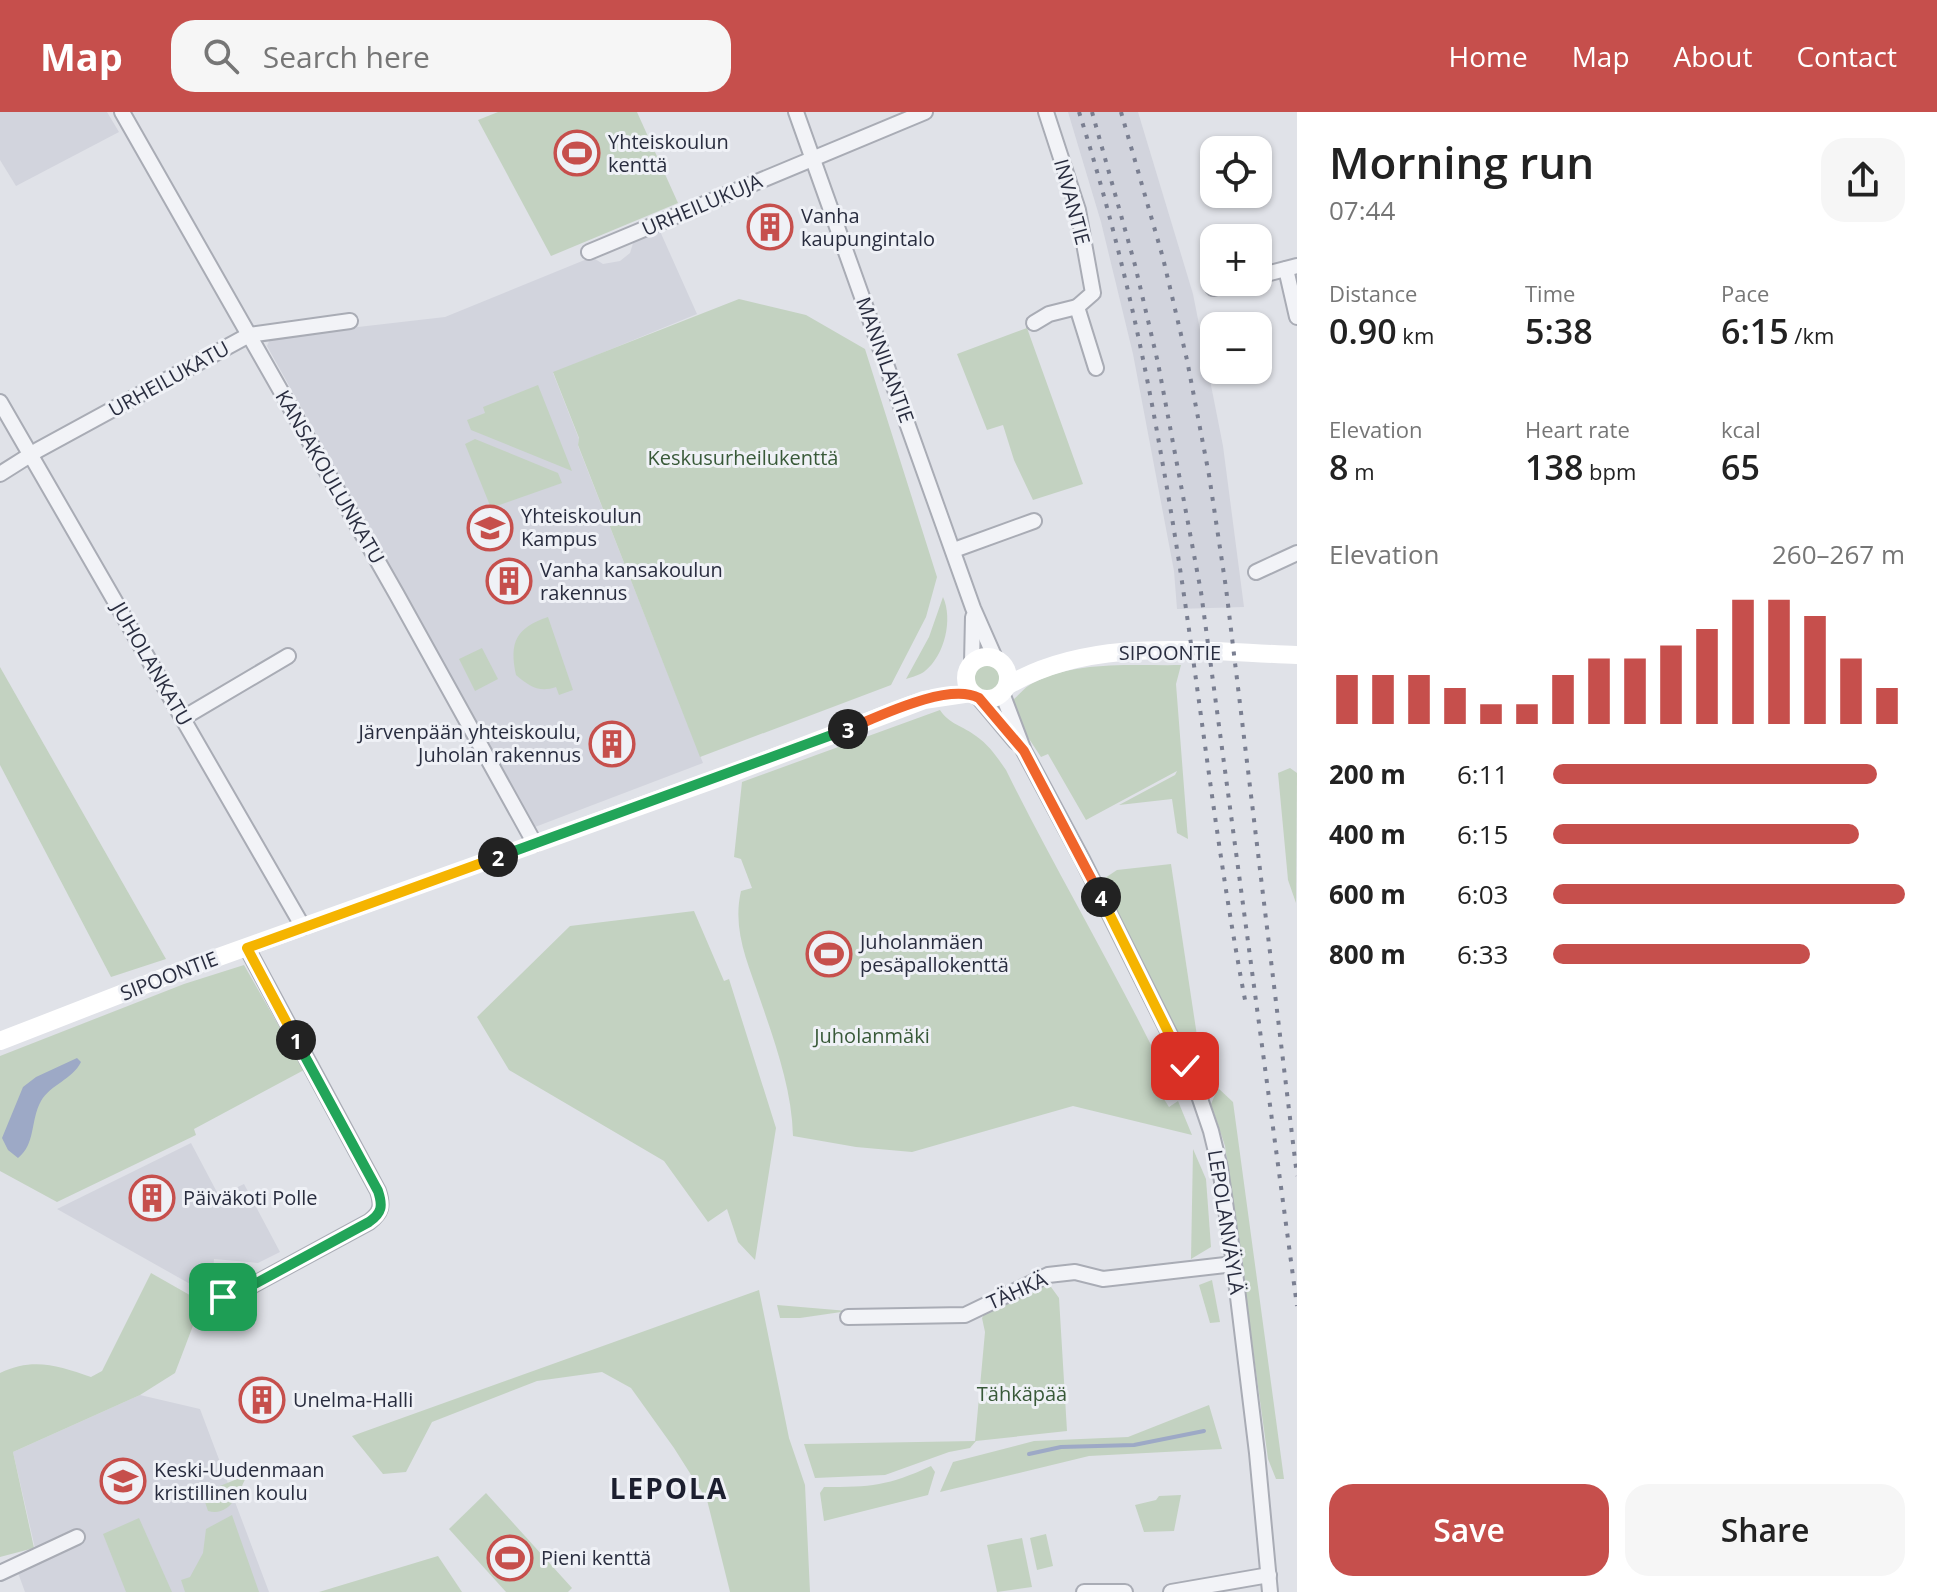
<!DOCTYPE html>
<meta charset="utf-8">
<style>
body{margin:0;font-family:"Open Sans",sans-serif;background:#f6f6f6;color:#222;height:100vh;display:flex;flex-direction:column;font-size:30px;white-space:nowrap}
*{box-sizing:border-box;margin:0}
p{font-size:26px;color:#767676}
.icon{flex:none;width:44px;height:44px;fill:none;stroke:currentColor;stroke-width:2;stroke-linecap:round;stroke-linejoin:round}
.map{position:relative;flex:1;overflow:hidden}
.side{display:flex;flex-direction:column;background:#fff;width:640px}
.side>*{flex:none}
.buttons{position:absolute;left:1200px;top:24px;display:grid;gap:16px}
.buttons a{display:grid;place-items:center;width:72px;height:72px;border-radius:16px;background:#fff;box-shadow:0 2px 6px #0004;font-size:40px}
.pin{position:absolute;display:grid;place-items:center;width:68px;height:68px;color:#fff;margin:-34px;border-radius:16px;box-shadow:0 4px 12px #0006}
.km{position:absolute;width:40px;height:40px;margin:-20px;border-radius:50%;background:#222;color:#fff;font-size:22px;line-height:40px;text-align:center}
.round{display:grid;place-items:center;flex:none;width:84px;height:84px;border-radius:24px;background:#f6f6f6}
.summary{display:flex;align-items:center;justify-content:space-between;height:136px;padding:0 32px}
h1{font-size:44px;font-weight:600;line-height:60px}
.figures{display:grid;grid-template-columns:repeat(3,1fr);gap:12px;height:136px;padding:8px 32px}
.figures div{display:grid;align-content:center}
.figures b{font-size:34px;font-weight:600}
.figures small{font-size:22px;font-weight:400}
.figures p{font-size:22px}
.chart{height:224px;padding:16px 32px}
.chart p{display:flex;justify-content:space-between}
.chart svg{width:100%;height:144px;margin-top:8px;stroke:#c64f4c;stroke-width:6}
.cta{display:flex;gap:16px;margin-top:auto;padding:16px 32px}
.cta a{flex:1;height:92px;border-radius:24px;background:#c64f4c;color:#fff;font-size:32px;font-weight:600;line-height:92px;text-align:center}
.cta a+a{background:#f6f6f6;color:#222}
ul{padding:0 32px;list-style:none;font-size:26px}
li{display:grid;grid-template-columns:128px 96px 1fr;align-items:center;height:60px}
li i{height:20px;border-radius:10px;background:#c64f4c}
header{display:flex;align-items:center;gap:48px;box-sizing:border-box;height:112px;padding:0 40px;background:#c64f4c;color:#fff}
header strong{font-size:38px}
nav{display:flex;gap:44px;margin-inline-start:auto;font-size:28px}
.search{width:560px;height:72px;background:#f6f6f6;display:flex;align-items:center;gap:20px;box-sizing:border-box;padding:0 28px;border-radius:24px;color:#767676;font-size:30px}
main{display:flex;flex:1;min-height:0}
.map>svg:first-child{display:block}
</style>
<header>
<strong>Map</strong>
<div class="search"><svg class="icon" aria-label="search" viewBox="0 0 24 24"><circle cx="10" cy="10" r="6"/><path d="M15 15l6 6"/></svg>Search here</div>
<nav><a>Home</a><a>Map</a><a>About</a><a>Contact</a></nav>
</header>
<main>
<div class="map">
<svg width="1297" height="1480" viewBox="0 0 1297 1480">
<rect width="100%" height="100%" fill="#e0e2e8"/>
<g fill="#d2d4dd">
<polygon points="0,0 107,0 119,20 16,74 0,48"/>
<polygon points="1068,0 1138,0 1193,182 1223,334 1244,495 1177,497 1174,459 1133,242 1101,110"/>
<polygon points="659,117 697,202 553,261 579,327 578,334 703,651 535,715 267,234 271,225 445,205 592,145 603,152 620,149 630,141 634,128"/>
<polygon points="191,1031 219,1084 244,1072 280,1140 258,1151 214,1147 212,1168 199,1177 57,1097"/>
<polygon points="140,1283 200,1297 269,1480 25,1480 17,1458 37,1445 13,1340"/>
</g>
<g fill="#c3d2c1">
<polygon points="498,0 637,0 678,91 551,144 478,8"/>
<polygon points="739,187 806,203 865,237 937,465 926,505 891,573 700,645 578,333 579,326 553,260"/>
<polygon points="1027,216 1083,372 1033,388 1014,348 1003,313 987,318 957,242"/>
<polygon points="538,273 572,359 471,318 467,308 485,301 483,295"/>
<polygon points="475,327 558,361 562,371 491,396 465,332"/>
<path d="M943 485C953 507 945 543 925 559 920 563 912 565 906 567L929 525Z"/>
<path d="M548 505 573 578 559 583 556 575C539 581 529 574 516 563 509 530 516 516 548 505Z"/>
<polygon points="482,536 498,567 475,579 459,547"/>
<circle cx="986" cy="566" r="14"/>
<path d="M1181 553 1176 572 1188 727 1177 721 1172 687 1119 693 1175 663 1177 659 1086 708 1048 642 1041 645 1014 604V587C1020 582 1026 574 1033 571 1076 548 1134 554 1181 553Z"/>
<polygon points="0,555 166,847 111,865 0,653"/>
<path d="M940 598C949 612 963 614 976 624 989 633 997 645 1006 658 1059 765 1121 868 1172 976L1162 984 1169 995 1178 989 1192 1023 1073 994 912 1040 856 1035 793 1024C792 977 775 931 760 887 748 851 732 818 741 779L752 776 741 747 734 745 742 670Z"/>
<polygon points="1290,656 1297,661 1296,791 1288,768 1278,661"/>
<polygon points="1171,752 1199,937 1188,945 1099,770 1117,758"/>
<polygon points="694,799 724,869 729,867 776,1016 755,1148 738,1130 727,1097 708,1110 664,1049 509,958 477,905 570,814"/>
<polygon points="244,853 304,958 194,1017 196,1023 57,1090 0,1059 0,944 184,872"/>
<polygon points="1218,976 1233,990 1284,1367 1276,1367 1268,1347 1225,1034 1211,992"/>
<polygon points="1193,1037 1206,1067 1211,1135 1191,1147"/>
<path d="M151 1161 202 1190 175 1261 140 1283 13 1340 34 1436 0 1445V1261C34 1245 58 1254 91 1265L102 1259Z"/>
<polygon points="1212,1168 1220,1210 1210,1211 1199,1173"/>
<polygon points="1044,1174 1051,1175 1059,1186 1067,1319 976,1329 970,1336 949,1340 885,1363 815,1366 804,1332 975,1329 985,1220 982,1206 986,1200"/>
<polygon points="759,1178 789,1326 805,1373 810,1480 730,1480 707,1388 674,1336 631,1276 602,1260 537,1269 432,1310 406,1360 383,1362 352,1324"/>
<polygon points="777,1193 848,1199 800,1206 780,1206"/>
<polygon points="1209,1293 1222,1337 1089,1344 940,1380 953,1350 1034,1329 1128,1325"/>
<path d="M931 1354 935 1360 928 1383 824 1409 820 1381 824 1375C871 1375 888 1374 931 1354Z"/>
<path d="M247 1363C239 1380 231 1405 208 1399L204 1387 210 1378Z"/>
<polygon points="486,1381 572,1476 568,1480 506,1480 449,1417"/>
<polygon points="1181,1383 1174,1419 1144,1420 1135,1393 1156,1388 1159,1384"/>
<polygon points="232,1403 259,1480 185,1480 181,1468 190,1465 203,1441 206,1417"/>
<polygon points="139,1406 172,1480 126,1480 103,1422"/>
<polygon points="1046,1422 1053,1454 1037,1458 1030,1426"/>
<polygon points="1022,1426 1032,1475 997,1480 987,1433"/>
<polygon points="438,1444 462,1480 319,1480"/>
</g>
<path fill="#9da9c6" d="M77 946 81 950C72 968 51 972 41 989 30 1009 36 1032 18 1046L8 1038 2 1026 23 975 36 965Z"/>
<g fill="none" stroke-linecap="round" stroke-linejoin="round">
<polyline stroke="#9da9c6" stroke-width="4" points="1029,1342 1061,1335 1134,1333 1204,1319"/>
<g stroke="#a9acb5" stroke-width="18">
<g id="street">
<polyline points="122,0 397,483 535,732"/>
<polyline points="796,0 973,496 995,546"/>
<polyline points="1046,0 1078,98 1093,181 1077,195 1096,256"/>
<polyline points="589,140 925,0"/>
<polyline points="1286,157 1297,205"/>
<polyline points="1258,164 1297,154"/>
<polyline points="1213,176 1236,170"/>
<polyline points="1034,211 1049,202 1077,195"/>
<polyline points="0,290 303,815"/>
<polyline points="0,362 38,338 249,223 350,209"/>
<polyline points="954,438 1034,409"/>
<polyline points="1256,460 1297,441"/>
<polyline points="972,551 973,505"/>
<polyline points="1002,581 1024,639 1082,747 1196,975 1211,1019 1220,1056 1234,1152 1257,1341 1270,1480"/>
<polyline points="979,586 1016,630"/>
<polyline points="183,606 288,544"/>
<path d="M223 1185 251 1174 369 1110C381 1101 383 1094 378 1079L247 836"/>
<polyline points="848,1205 965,1203 1048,1163 1075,1160 1103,1167 1234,1152"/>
<polyline points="0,1461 77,1425"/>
<polyline points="1084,1480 1125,1480"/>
<polyline points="1171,1480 1269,1463"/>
</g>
</g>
<use href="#street" stroke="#f2f3f7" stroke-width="14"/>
<g stroke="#fff" stroke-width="18">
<circle cx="987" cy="566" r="21"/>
<path d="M1007 574C1092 523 1202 540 1297 543"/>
<polyline points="0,929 188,856 727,663 924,588 971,581"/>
</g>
<g stroke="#7a7f91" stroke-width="4" stroke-dasharray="4 8" stroke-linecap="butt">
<path d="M1079 0C1115 113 1142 231 1162 348 1195 529 1211 712 1246 893"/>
<polyline points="1092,0 1135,153 1158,251 1201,480 1297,1194"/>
<polyline points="1121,0 1163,146 1187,248 1209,363 1226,476 1297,1064"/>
</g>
</g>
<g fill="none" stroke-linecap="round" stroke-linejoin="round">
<g stroke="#fff" stroke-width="16">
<path id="split-1" d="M223 1185 251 1174 369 1110C382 1101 383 1094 378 1079L296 928"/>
</g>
<g stroke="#fff" stroke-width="16">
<polyline id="split-2" points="296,928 247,836 498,745"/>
</g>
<g stroke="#fff" stroke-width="16">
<polyline id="split-3" points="498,745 848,617"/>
</g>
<g stroke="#fff" stroke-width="16">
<path id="split-4" d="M848 617C880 604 948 570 979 586L1024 639 1101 785"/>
</g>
<g stroke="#fff" stroke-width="16">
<polyline id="split-5" points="1101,785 1185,954"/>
</g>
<use href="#split-1" stroke="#22a559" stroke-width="10"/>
<use href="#split-2" stroke="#f5b400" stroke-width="10"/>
<use href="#split-3" stroke="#22a559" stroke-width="10"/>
<use href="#split-4" stroke="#f0652b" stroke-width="10"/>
<use href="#split-5" stroke="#f5b400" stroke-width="10"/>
</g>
<defs>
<g id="stadium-ring" transform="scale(2.3)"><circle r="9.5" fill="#eff1f6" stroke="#c64f4c" stroke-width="1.5"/><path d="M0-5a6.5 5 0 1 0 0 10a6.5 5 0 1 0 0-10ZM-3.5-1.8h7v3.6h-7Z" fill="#c64f4c"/></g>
<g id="building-ring" transform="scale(2.3)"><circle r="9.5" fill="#eff1f6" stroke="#c64f4c" stroke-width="1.5"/><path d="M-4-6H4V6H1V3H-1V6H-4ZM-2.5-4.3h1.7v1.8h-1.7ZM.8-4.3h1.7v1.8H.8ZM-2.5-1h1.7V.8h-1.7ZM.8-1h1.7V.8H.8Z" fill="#c64f4c"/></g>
<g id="school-ring" transform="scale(2.3)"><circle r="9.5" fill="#eff1f6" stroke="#c64f4c" stroke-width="1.5"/><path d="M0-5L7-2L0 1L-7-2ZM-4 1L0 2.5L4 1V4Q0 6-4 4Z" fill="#c64f4c"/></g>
</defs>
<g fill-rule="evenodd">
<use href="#stadium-ring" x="577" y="41"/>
<use href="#building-ring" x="770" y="115"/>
<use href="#school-ring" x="490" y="416"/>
<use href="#building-ring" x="509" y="469"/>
<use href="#building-ring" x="612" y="632"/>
<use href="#stadium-ring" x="829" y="842"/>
<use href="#building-ring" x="152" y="1086"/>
<use href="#building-ring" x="262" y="1288"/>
<use href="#school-ring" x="123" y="1369"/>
<use href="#stadium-ring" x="510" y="1446"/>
</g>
<g text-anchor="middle" stroke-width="6" stroke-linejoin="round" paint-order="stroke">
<g font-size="20" fill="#292d3f" stroke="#eff1f6" text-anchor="start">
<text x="608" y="37">Yhteiskoulun<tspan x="608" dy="23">kenttä</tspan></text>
<text x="801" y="111">Vanha<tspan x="801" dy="23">kaupungintalo</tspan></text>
<text x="521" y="411">Yhteiskoulun<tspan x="521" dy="23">Kampus</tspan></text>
<text x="540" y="465">Vanha kansakoulun<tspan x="540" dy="23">rakennus</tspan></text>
<text x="581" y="627" text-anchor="end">Järvenpään yhteiskoulu,<tspan x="581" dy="23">Juholan rakennus</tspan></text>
<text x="860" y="837">Juholanmäen<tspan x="860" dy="23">pesäpallokenttä</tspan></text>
<text x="183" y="1093">Päiväkoti Polle</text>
<text x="293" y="1295">Unelma-Halli</text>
<text x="154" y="1365">Keski-Uudenmaan<tspan x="154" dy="23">kristillinen koulu</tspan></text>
<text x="541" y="1453">Pieni kenttä</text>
</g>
<g font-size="20" fill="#292d3f" stroke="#eff1f6">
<text transform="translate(1072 90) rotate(75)" y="7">INVANTIE</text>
<text transform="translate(702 93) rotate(-23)" y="7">URHEILUKUJA</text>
<text transform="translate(885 248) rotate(70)" y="7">MANNILANTIE</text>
<text transform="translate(169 267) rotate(-29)" y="7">URHEILUKATU</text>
<text transform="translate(330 365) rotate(60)" y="7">KANSAKOULUNKATU</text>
<text x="1170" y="548">SIPOONTIE</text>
<text transform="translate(152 552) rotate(60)" y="7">JUHOLANKATU</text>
<text transform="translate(169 864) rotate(-21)" y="7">SIPOONTIE</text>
<text transform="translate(1226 1110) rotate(81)" y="7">LEPOLANVÄYLÄ</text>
<text transform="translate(1017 1179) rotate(-24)" y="7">TÄHKÄ</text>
</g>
<g font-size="20" fill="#385938" stroke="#eff1f6">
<text x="743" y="353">Keskusurheilukenttä</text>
<text x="872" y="931">Juholanmäki</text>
<text x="1022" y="1289">Tähkäpää</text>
</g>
<g font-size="28" font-weight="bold" letter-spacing="2" fill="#1c1f2f" stroke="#eff1f6">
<text x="669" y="1387">LEPOLA</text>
</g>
</g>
</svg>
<div class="buttons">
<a><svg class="icon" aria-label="locate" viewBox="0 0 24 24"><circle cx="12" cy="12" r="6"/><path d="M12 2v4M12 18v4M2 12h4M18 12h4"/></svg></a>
<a>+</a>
<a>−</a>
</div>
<div class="pin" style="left:223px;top:1185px;background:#1e9e55"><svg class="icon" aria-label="arrive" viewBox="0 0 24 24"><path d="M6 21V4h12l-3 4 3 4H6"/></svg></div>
<div class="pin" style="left:1185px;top:954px;background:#d93025"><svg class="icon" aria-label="check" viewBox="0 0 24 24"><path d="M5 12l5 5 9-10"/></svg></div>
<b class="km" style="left:296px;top:928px">1</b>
<b class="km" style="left:498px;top:745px">2</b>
<b class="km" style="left:848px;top:617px">3</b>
<b class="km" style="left:1101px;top:785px">4</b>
</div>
<section class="side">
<div class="summary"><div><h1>Morning run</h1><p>07:44</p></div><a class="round"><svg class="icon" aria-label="share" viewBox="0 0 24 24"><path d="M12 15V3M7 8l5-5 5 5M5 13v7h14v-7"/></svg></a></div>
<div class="figures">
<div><p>Distance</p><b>0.90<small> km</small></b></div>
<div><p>Time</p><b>5:38</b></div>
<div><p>Pace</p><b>6:15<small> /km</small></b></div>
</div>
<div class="figures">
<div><p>Elevation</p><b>8<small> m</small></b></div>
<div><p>Heart rate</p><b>138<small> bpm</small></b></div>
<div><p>kcal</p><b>65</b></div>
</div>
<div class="chart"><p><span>Elevation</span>260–267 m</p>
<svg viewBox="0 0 160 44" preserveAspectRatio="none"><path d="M5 44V29M15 44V29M25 44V29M35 44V33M45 44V38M55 44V38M65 44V29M75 44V24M85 44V24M95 44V20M105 44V15M115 44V6M125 44V6M135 44V11M145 44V24M155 44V33"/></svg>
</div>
<ul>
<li><b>200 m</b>6:11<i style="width:92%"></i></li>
<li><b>400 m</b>6:15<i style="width:87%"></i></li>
<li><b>600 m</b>6:03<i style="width:100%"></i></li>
<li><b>800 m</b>6:33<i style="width:73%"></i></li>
</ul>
<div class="cta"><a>Save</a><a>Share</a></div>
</section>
</main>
